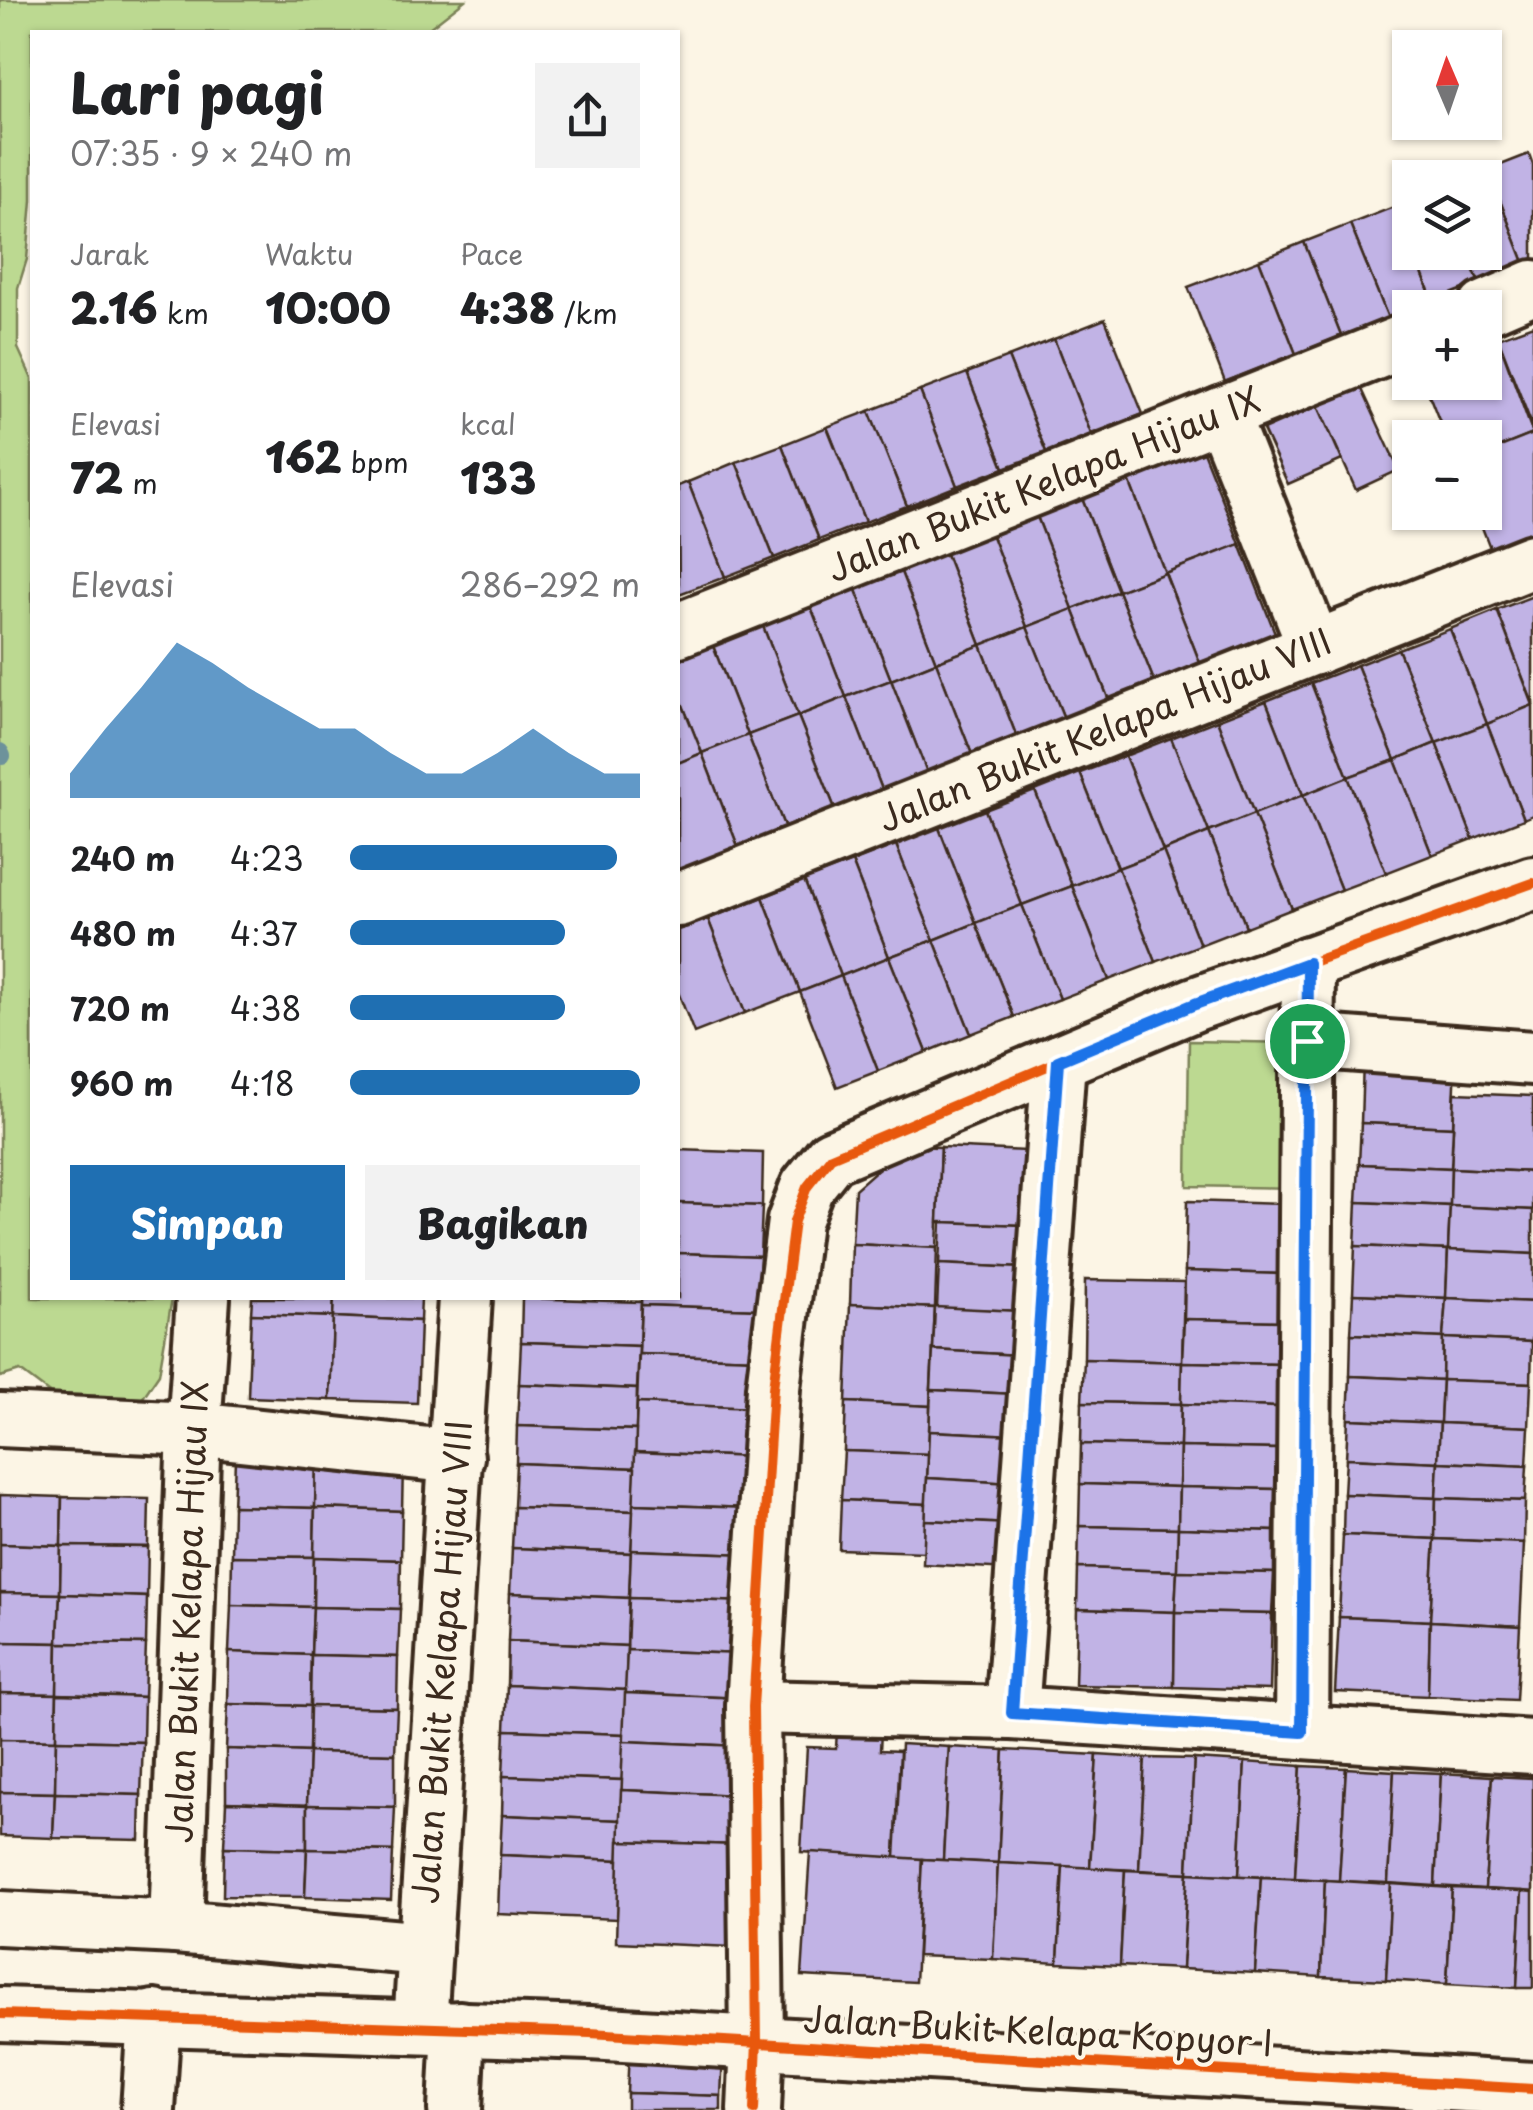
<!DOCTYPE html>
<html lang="id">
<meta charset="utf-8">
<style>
body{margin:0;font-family:"Playpen Sans",sans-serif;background:#f2f2f2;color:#202124;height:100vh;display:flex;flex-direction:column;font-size:38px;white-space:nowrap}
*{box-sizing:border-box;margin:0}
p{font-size:32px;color:#757577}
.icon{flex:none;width:55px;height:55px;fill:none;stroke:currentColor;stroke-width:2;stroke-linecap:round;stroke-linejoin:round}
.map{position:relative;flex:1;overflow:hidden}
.drawer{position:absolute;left:30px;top:30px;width:650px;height:1270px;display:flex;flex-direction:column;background:#fff;border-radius:0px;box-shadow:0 2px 8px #0004}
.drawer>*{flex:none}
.needle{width:65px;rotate:358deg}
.tools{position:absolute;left:1392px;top:30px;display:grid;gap:20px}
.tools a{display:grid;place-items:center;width:110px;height:110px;border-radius:0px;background:#fff;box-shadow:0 2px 8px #0004;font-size:50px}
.pin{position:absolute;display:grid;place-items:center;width:85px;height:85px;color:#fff;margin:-42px;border:5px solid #fff;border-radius:50%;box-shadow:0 2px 10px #0007}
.round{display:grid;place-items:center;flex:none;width:105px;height:105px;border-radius:0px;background:#f2f2f2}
.summary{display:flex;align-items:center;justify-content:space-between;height:170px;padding:0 40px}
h1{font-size:55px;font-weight:800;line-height:75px}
.stats{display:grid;grid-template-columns:repeat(3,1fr);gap:15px;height:170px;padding:10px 40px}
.stats div{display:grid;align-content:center}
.stats b{font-size:42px;font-weight:800}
.stats small{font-size:28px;font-weight:400}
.stats p{font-size:28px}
.chart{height:280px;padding:20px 40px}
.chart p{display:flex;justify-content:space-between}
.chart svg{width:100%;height:180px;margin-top:10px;fill:#1f6fb2;opacity:.7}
.button{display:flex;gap:20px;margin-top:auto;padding:20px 40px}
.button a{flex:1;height:115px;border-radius:0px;background:#1f6fb2;color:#fff;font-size:40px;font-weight:800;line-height:115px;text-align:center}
.button a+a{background:#f2f2f2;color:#202124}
ul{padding:0 40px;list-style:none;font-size:32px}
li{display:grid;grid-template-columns:160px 120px 1fr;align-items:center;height:75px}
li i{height:25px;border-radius:12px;background:#1f6fb2}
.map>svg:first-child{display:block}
</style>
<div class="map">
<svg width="1533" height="2110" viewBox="0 0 1533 2110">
<rect width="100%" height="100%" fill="#fcf5e5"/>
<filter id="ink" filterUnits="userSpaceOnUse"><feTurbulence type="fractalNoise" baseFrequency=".01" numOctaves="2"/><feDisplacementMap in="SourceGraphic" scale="20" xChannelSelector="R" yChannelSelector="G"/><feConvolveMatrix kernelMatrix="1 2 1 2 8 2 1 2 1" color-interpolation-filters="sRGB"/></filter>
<g filter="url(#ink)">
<g fill="#bcd991" stroke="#7c8258" stroke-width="2.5">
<polygon points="0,0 465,0 429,28 429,32 32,32 32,200 27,259 18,288 18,348 32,379 32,1298 172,1298 159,1374 133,1412 72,1410 20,1371 0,1377"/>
<polygon points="1189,1041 1300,1043 1298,1188 1187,1186"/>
</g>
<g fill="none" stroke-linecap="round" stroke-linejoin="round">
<polyline stroke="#6d929b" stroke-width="18" points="0,752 2,756"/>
</g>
<g fill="#c1b3e5" stroke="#3b2a1e" stroke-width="2.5">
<polygon points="1529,154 1533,165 1533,262 1525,265 1488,170"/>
<polygon points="1488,170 1525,265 1479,283 1466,252 1485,252 1485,178 1469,178"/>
<polygon points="1410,201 1410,243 1396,206"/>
<polygon points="1396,206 1410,243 1410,252 1414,252 1433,301 1388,318 1350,224"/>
<polygon points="1350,224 1388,318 1341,336 1304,242"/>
<polygon points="1304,242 1341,336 1296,354 1259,260"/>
<polygon points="1414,252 1466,252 1479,283 1433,301"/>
<polygon points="1259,260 1296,354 1225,382 1188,287"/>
<polygon points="1105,319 1143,414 1091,434 1054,339"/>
<polygon points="1533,325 1533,428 1498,338"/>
<polygon points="1498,338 1533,434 1485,453 1485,438 1446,438 1424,382 1485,382 1485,343"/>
<polygon points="1054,339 1091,434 1046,452 1008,357"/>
<polygon points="1008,357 1046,452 1004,468 967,373"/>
<polygon points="967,373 1004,468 957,486 920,391"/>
<polygon points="1361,387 1399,470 1356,490 1318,406"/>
<polygon points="920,391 957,486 907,506 869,411"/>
<polygon points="1318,406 1342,460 1288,484 1263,430"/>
<polygon points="869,411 907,506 865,522 827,427"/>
<polygon points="827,427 865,522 819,540 782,445"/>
<polygon points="1533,434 1533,543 1494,558 1476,512 1485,512 1485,453"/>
<polygon points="782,445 819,540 774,558 736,462"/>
<polygon points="1202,449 1240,544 1165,573 1128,478"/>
<polygon points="736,462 774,558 725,577 688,482"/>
<polygon points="1128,478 1165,573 1118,591 1081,496"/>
<polygon points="688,482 725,577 679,594 678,486"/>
<polygon points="1081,496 1118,591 1073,609 1036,514"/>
<polygon points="1036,514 1073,609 1027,627 990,531"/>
<polygon points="990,531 1027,627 981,645 944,549"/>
<polygon points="1240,544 1277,638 1202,668 1165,573"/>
<polygon points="944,549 981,645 936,662 899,567"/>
<polygon points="899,567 936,662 891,680 854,585"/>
<polygon points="1165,573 1202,668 1156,686 1118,591"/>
<polygon points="854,585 891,680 846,697 809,602"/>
<polygon points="1118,591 1156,686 1110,703 1073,609"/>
<polygon points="1533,596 1533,704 1497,610"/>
<polygon points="809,602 846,697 798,716 761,621"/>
<polygon points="1073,609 1110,703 1065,721 1027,627"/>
<polygon points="1497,610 1533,705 1487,724 1450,629"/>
<polygon points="761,621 798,716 748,735 711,641"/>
<polygon points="1027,627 1065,721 1018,740 981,645"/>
<polygon points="1450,629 1487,724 1436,743 1398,649"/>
<polygon points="711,641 748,735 702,753 678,693 678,653"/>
<polygon points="981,645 1018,740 973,757 936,662"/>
<polygon points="1398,649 1436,743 1395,760 1357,665"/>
<polygon points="936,662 973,757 928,775 891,680"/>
<polygon points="1357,665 1395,760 1348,777 1311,683"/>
<polygon points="891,680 928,775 883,792 846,697"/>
<polygon points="1311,683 1348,777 1303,795 1266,701"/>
<polygon points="678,693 702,753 678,763"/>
<polygon points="846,697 883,792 836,811 798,716"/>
<polygon points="1266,701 1303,795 1254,814 1217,720"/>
<polygon points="1533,705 1533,815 1524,819 1487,724"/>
<polygon points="798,716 836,811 786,831 748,735"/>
<polygon points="1217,720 1254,814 1209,832 1171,738"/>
<polygon points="1487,724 1524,819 1473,839 1436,743"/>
<polygon points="748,735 786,831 739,849 702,753"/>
<polygon points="1171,738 1209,832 1163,851 1125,756"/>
<polygon points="1436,743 1473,839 1432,855 1395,760"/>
<polygon points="702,753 739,849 678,873 678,763"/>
<polygon points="1125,756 1163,851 1118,868 1080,773"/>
<polygon points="1395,760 1432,855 1386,873 1348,777"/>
<polygon points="1080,773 1118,868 1072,886 1035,791"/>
<polygon points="1348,777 1386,873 1341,890 1303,795"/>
<polygon points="1035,791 1072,886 1022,905 985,810"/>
<polygon points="1303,795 1341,890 1292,909 1254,814"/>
<polygon points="985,810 1022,905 976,923 939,828"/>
<polygon points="1254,814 1292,909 1246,927 1209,832"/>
<polygon points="939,828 976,923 934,940 896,845"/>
<polygon points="1209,832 1246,927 1200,945 1163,851"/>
<polygon points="896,845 934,940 889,957 852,862"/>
<polygon points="1163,851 1200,945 1156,962 1118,868"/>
<polygon points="852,862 889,957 841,976 804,880"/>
<polygon points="1118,868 1156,962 1109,980 1072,886"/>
<polygon points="804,880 841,976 800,992 763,897"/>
<polygon points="1072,886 1109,980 1060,999 1022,905"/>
<polygon points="763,897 800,992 745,1013 708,919"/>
<polygon points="1022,905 1060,999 1014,1017 976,923"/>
<polygon points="708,919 745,1013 694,1033 678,992 678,930"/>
<polygon points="976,923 1014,1017 971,1034 934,940"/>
<polygon points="934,940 971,1034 927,1052 889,957"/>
<polygon points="889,957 927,1052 878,1071 841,976"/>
<polygon points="841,976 878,1071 837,1087 800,992"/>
<polygon points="1363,1060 1456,1064 1453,1127 1361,1123"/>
<polygon points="1455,1093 1533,1096 1533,1172 1451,1168"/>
<polygon points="1361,1123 1453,1127 1451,1168 1359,1164"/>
<polygon points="904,1146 941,1147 937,1248 852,1244 855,1189"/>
<polygon points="941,1147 1026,1151 1022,1225 938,1222"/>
<polygon points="678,1150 763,1153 762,1206 678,1203"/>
<polygon points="1359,1164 1451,1168 1450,1206 1357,1202"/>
<polygon points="1451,1168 1533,1172 1533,1210 1450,1206"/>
<polygon points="1187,1201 1283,1204 1281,1274 1185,1271"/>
<polygon points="1357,1202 1450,1206 1448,1250 1355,1246"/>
<polygon points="678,1203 762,1206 760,1256 678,1253"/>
<polygon points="1450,1206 1533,1210 1533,1254 1448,1250"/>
<polygon points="941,1222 1022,1225 1021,1268 939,1264"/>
<polygon points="852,1244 937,1248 935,1308 850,1304"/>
<polygon points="1355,1246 1448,1250 1446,1298 1353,1294"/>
<polygon points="1448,1250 1533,1254 1533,1302 1446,1298"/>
<polygon points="678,1253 760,1256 757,1309 641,1305 641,1298 678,1298"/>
<polygon points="939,1264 1021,1268 1019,1311 937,1308"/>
<polygon points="1185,1271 1281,1274 1279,1321 1184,1319"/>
<polygon points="1085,1280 1184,1282 1182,1362 1084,1359"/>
<polygon points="1353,1294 1446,1298 1443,1338 1351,1334"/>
<polygon points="252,1298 334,1298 333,1317 251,1314"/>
<polygon points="334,1298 421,1298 420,1321 333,1317"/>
<polygon points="522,1298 641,1302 639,1346 521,1342"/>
<polygon points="1446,1298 1533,1302 1532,1342 1443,1338"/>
<polygon points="850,1304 935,1308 930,1406 846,1402"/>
<polygon points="641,1305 757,1309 755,1358 639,1354"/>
<polygon points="935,1307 1019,1311 1017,1355 933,1350"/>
<polygon points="251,1314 333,1317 330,1400 248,1397"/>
<polygon points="333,1317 420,1321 417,1403 330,1400"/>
<polygon points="1184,1319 1279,1321 1279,1364 1182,1362"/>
<polygon points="1351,1334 1443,1338 1442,1380 1350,1376"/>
<polygon points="1443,1338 1532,1342 1531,1383 1442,1380"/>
<polygon points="521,1342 639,1346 637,1389 519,1384"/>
<polygon points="933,1350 1017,1355 1015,1394 931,1390"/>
<polygon points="639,1354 755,1358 753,1408 637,1403"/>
<polygon points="1084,1359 1182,1362 1181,1404 1082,1402"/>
<polygon points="1182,1362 1279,1364 1278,1407 1181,1404"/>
<polygon points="1350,1376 1442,1380 1440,1423 1348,1419"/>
<polygon points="1442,1380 1531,1383 1529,1427 1440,1423"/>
<polygon points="519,1384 637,1389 636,1430 517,1426"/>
<polygon points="931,1390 1015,1394 1013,1435 929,1431"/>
<polygon points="846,1402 930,1406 928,1454 844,1451"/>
<polygon points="1082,1402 1181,1404 1180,1447 1081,1444"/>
<polygon points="637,1403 753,1408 751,1457 635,1452"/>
<polygon points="1181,1404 1278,1407 1277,1449 1180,1447"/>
<polygon points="1348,1419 1440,1423 1438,1462 1346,1458"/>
<polygon points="1440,1423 1529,1427 1527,1466 1438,1462"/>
<polygon points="517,1426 636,1430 635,1468 516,1463"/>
<polygon points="929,1431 1013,1435 1011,1483 927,1478"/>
<polygon points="1081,1444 1180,1447 1179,1487 1080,1484"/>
<polygon points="1180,1447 1277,1449 1275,1489 1179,1487"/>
<polygon points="844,1451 928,1454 926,1504 841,1500"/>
<polygon points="635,1452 751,1457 749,1508 633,1504"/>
<polygon points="1346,1458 1438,1462 1436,1498 1344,1494"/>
<polygon points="235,1460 316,1463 315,1508 233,1506"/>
<polygon points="1438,1462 1527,1466 1525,1501 1436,1498"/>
<polygon points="316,1463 403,1465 402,1511 315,1508"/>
<polygon points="516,1463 635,1468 633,1511 514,1507"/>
<polygon points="927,1478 1011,1483 1010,1524 925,1520"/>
<polygon points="1080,1484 1179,1487 1178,1528 1079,1526"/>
<polygon points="1179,1487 1275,1489 1274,1531 1178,1528"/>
<polygon points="1344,1494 1436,1498 1435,1539 1343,1535"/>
<polygon points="0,1495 62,1497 61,1546 0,1544"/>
<polygon points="62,1497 149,1499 148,1547 61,1546"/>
<polygon points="1436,1498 1525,1501 1524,1543 1435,1539"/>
<polygon points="841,1500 926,1504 924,1552 839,1549"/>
<polygon points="633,1504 749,1508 747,1554 631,1550"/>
<polygon points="233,1506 315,1508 314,1557 232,1556"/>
<polygon points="514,1507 633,1511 631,1553 512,1548"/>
<polygon points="315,1508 402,1511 401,1560 314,1557"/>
<polygon points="925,1520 1010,1524 1008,1569 923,1564"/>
<polygon points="1079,1526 1178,1528 1177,1571 1078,1568"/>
<polygon points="1178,1528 1274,1531 1274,1573 1177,1571"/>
<polygon points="1343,1535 1435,1539 1430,1621 1339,1617"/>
<polygon points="1435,1539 1524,1543 1520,1626 1430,1621"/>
<polygon points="0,1544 61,1546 60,1594 0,1593"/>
<polygon points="61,1546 148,1547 147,1597 60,1594"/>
<polygon points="512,1548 631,1553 629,1598 510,1593"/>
<polygon points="631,1550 747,1554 746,1602 629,1598"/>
<polygon points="232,1556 314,1557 313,1607 231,1605"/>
<polygon points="314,1557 401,1560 400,1609 313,1607"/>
<polygon points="1078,1568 1177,1571 1175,1612 1077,1609"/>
<polygon points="1177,1571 1274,1573 1272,1614 1175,1612"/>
<polygon points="0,1593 60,1594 58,1643 0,1642"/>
<polygon points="510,1593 629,1598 627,1646 508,1641"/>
<polygon points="60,1594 147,1597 146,1644 58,1643"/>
<polygon points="629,1598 746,1602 743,1654 627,1650"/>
<polygon points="231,1605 313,1607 311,1655 229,1652"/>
<polygon points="313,1607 400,1609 398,1657 311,1655"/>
<polygon points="1077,1609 1175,1612 1174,1687 1075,1685"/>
<polygon points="1175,1612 1272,1614 1270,1690 1174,1687"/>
<polygon points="1339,1617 1430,1621 1428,1696 1335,1692"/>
<polygon points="1430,1621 1520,1626 1516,1700 1428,1696"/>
<polygon points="508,1641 627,1646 626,1690 507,1685"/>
<polygon points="0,1642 58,1643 57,1694 0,1693"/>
<polygon points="58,1643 146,1644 144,1697 57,1694"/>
<polygon points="627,1650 743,1654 742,1698 625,1693"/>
<polygon points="229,1652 311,1655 310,1706 228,1704"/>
<polygon points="311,1655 398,1657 397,1708 310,1706"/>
<polygon points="507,1685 626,1690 624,1734 505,1730"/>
<polygon points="0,1693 57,1694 56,1740 0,1739"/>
<polygon points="625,1693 742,1698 740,1746 623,1741"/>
<polygon points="57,1694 144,1697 143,1742 56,1740"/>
<polygon points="228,1704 310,1706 309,1752 226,1749"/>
<polygon points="310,1706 397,1708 395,1754 309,1752"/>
<polygon points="505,1730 624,1734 622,1780 503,1776"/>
<polygon points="837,1730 881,1733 880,1750 900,1751 895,1858 801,1852 807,1747 836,1748"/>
<polygon points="0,1739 56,1740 55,1793 0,1792"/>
<polygon points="56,1740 143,1742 141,1795 55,1793"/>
<polygon points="623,1741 740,1746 738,1795 621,1790"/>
<polygon points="901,1744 949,1747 943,1860 895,1858"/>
<polygon points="949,1747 1004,1750 998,1863 943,1860"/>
<polygon points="226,1749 309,1752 307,1805 226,1802"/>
<polygon points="1004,1750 1097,1755 1090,1868 998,1863"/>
<polygon points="309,1752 395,1754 395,1807 307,1805"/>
<polygon points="1097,1755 1145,1758 1139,1870 1090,1868"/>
<polygon points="1145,1758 1194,1759 1188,1873 1139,1870"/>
<polygon points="1194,1759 1245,1762 1239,1876 1188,1873"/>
<polygon points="1245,1762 1301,1766 1295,1878 1239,1876"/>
<polygon points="1301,1766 1346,1768 1339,1881 1295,1878"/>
<polygon points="1346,1768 1394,1771 1388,1883 1339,1881"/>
<polygon points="1394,1771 1441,1773 1435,1886 1388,1883"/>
<polygon points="1441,1773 1492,1776 1485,1889 1435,1886"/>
<polygon points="503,1776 622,1780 620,1820 502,1815"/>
<polygon points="1492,1776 1533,1778 1533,1892 1485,1889"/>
<polygon points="621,1790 738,1795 736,1845 619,1841"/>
<polygon points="0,1792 55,1793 53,1838 0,1836"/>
<polygon points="55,1793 141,1795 140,1840 53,1838"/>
<polygon points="226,1802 307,1805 307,1849 224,1847"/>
<polygon points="307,1805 395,1807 393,1851 307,1849"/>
<polygon points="502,1815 620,1820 619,1860 500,1855"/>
<polygon points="619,1841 736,1845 733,1947 616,1942"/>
<polygon points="224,1847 307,1849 305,1897 223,1896"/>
<polygon points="307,1849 393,1851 391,1900 305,1897"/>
<polygon points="810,1852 922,1859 915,1982 802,1976"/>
<polygon points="500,1855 619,1860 617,1919 498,1914"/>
<polygon points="922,1859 998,1863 993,1959 917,1956"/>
<polygon points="998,1863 1063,1866 1058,1963 993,1959"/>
<polygon points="1063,1866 1125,1870 1120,1966 1058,1963"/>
<polygon points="1125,1870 1188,1873 1182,1969 1120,1966"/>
<polygon points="1188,1873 1261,1877 1255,1973 1182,1969"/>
<polygon points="1261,1877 1325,1880 1321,1977 1255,1973"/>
<polygon points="1325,1880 1391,1884 1386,1980 1321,1977"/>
<polygon points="1391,1884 1452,1888 1447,1984 1386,1980"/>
<polygon points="1452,1888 1522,1891 1517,1988 1447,1984"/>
<polygon points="1522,1891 1533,1892 1533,1988 1517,1988"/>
<polygon points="629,2051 723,2054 721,2096 627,2093"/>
<polygon points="627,2093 721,2096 721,2110 627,2110"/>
</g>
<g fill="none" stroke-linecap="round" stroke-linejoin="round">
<g stroke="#3b2a1e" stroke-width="60">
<g id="street">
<polyline points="1485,308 1533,287"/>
<polyline points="1222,414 1315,648"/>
<polyline points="678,630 1410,339"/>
<polyline points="678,900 1533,561"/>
<polyline points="1307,1041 1533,1058"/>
<polyline points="0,1420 194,1429 457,1457"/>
<polyline points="753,1707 1012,1713 1533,1747"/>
<polyline points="1012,1713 1059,1061"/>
<polyline points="1302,1732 1308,963"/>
<polyline points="0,1918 176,1927 425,1949"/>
<polyline points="176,1927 194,1429 203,1298"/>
<polyline points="0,2014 590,2033 1533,2089"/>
<polyline points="420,2027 465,1298"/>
<polyline points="148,2110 154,2017"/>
<polyline points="455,2110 459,2028"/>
<polyline points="754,2110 757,2042 753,1707 773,1388 794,1221 807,1187 831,1157 1195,1004 1533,883"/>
</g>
</g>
<use href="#street" stroke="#fcf5e5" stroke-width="52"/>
<g stroke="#fcf5e5" stroke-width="16">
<g id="cycleway">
<polyline points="0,2014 590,2033 1533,2089"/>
<polyline points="754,2110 757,2042 753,1707 773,1388 794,1221 807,1187 831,1157 1195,1004 1533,883"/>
</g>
</g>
<use href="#cycleway" stroke="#e8590c" stroke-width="10"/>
</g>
</g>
<g fill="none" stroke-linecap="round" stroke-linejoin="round" filter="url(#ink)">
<g stroke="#fff" stroke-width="20">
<polygon id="route" points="1308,963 1302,1732 1012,1713 1058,1061 1195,1004"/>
</g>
<use href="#route" stroke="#1a73e8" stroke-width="12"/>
</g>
<g text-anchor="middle" stroke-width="8" stroke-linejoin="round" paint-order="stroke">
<g font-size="35" fill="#3b2a1e" stroke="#fcf5e5">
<text transform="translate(1044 485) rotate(-22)" y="12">Jalan Bukit Kelapa Hijau IX</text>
<text transform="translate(1105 731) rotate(-22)" y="12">Jalan Bukit Kelapa Hijau VIII</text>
<text transform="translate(188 1612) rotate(-88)" y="12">Jalan Bukit Kelapa Hijau IX</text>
<text transform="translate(443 1662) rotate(-86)" y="12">Jalan Bukit Kelapa Hijau VIII</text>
<text transform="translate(1038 2032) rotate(3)" y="12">Jalan Bukit Kelapa Kopyor I</text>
</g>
</g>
</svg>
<div class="tools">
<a><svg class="needle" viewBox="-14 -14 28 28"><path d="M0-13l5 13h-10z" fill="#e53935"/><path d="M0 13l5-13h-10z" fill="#757577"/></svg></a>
<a><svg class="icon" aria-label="layers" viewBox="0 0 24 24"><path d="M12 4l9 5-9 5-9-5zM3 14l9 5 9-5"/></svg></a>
<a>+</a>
<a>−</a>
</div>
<div class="pin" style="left:1307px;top:1041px;background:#1e9e55"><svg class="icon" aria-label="arrive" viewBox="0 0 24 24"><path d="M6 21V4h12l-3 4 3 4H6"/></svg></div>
<section class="drawer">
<div class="summary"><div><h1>Lari pagi</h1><p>07:35 · 9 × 240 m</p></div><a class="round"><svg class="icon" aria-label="share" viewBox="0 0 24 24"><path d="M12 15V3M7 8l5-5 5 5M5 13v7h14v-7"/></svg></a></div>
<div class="stats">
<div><p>Jarak</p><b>2.16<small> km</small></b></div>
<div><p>Waktu</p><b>10:00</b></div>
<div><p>Pace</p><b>4:38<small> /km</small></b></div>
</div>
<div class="stats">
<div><p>Elevasi</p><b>72<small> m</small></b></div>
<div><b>162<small> bpm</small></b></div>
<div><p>kcal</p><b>133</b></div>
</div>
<div class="chart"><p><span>Elevasi</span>286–292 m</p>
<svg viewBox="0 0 160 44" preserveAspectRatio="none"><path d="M0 44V38L10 27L20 17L30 6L40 11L50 17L60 22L70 27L80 27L90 33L100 38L110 38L120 33L130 27L140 33L150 38L160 38V44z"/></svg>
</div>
<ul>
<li><b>240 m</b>4:23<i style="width:92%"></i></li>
<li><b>480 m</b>4:37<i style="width:74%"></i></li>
<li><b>720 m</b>4:38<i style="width:74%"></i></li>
<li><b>960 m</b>4:18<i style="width:100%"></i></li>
</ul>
<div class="button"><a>Simpan</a><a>Bagikan</a></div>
</section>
</div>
